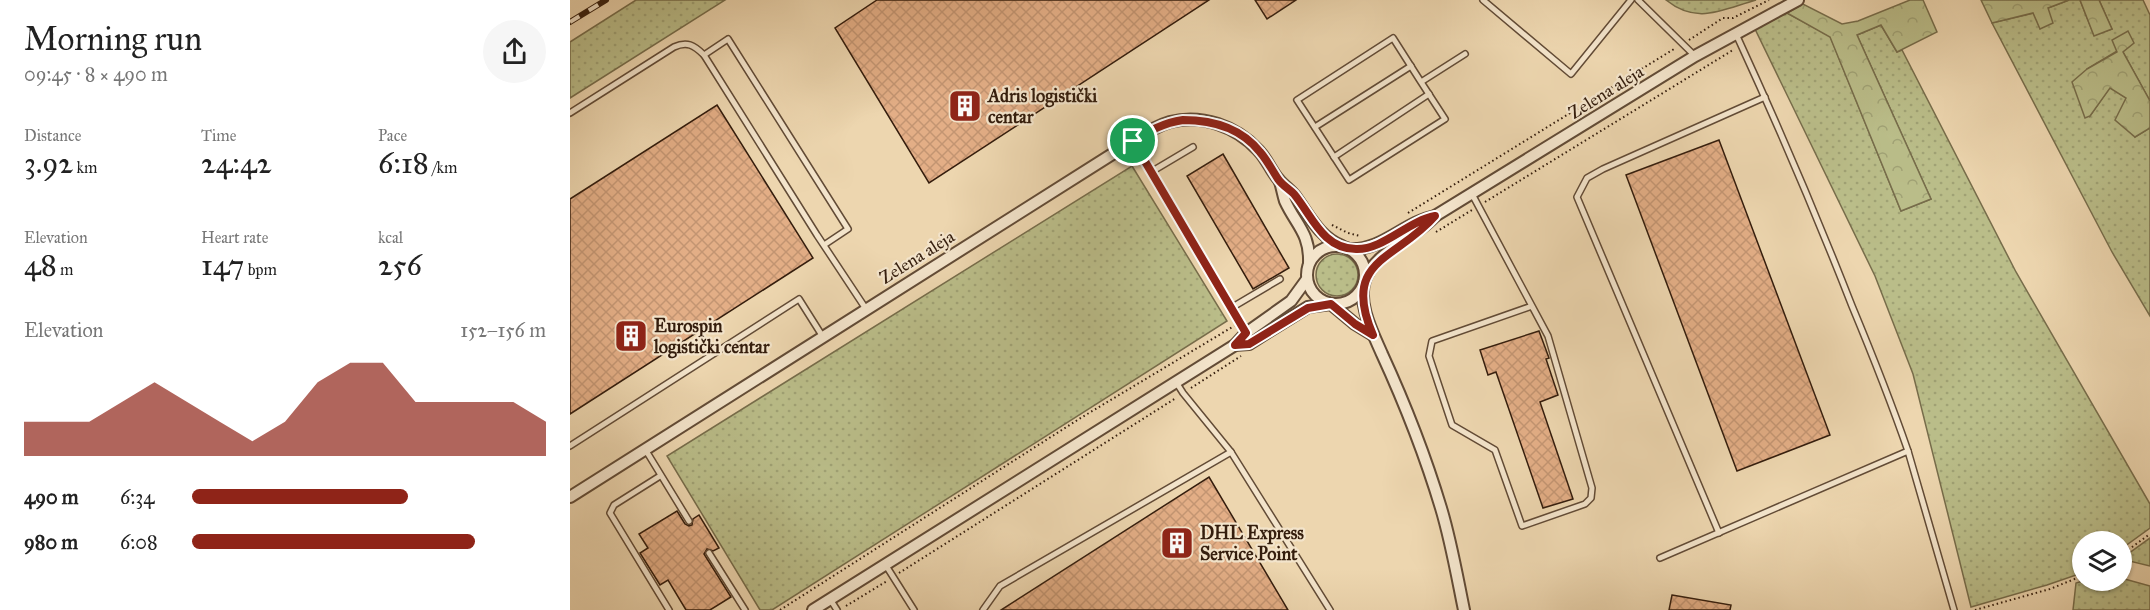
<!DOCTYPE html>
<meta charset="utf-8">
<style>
body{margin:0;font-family:"IM FELL Great Primer",serif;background:#f6f6f6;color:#222;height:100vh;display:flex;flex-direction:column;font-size:22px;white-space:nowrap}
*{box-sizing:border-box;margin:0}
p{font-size:20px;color:#767676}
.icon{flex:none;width:33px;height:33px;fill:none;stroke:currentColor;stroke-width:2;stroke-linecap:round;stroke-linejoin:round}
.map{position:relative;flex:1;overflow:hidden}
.drawer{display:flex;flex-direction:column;background:#fff;width:570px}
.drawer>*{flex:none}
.controls{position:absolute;left:1502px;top:531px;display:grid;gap:12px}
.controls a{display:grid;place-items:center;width:60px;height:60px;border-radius:50%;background:#fff;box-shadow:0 2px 4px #0004;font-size:30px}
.pin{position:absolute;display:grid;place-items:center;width:51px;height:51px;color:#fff;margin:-26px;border:3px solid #fff;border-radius:50%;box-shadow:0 2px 6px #0007}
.round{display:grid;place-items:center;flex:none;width:63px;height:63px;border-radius:32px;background:#f6f6f6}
.summary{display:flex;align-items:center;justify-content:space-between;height:102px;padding:0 24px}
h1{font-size:33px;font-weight:600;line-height:45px}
.figures{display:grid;grid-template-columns:repeat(3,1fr);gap:9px;height:102px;padding:6px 24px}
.figures div{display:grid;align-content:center}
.figures b{font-size:30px;font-weight:600}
.figures small{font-size:16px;font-weight:400}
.figures p{font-size:16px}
.chart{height:168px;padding:12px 24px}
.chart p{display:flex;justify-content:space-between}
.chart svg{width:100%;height:108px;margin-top:6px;fill:#8f2418;opacity:.7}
ul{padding:0 24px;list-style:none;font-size:20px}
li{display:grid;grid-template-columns:96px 72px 1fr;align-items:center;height:45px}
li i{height:15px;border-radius:8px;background:#8f2418}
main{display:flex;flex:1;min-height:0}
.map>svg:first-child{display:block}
</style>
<main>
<section class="drawer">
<div class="summary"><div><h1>Morning run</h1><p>09:45 · 8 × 490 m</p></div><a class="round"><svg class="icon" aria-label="share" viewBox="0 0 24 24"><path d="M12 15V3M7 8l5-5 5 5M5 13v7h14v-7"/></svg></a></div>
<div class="figures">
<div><p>Distance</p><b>3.92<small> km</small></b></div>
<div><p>Time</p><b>24:42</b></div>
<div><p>Pace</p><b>6:18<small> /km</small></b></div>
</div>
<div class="figures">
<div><p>Elevation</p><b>48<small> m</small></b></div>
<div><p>Heart rate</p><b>147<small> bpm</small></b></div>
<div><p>kcal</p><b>256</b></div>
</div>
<div class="chart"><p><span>Elevation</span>152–156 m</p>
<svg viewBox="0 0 160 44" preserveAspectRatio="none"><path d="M0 44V30L10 30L20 30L30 22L40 14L50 22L60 30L70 38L80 30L90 14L100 6L110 6L120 22L130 22L140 22L150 22L160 30V44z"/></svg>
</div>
<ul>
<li><b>490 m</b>6:34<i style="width:61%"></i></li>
<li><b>980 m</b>6:08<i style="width:80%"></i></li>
</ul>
</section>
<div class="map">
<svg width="1580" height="610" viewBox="0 0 1580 610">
<defs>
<pattern id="grass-dots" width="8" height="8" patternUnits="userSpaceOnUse" patternTransform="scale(1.5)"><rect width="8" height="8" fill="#babd89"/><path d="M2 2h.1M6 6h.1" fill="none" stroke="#a0a275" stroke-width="1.8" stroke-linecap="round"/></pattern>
<pattern id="forest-crowns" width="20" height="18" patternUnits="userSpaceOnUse" patternTransform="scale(1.5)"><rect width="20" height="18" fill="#babd89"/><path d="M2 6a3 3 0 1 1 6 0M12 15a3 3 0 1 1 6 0" fill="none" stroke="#a0a275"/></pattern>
<pattern id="building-cross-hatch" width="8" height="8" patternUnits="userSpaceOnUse" patternTransform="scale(1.5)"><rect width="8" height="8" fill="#e3ae86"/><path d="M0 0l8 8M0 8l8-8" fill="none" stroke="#c39572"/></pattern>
</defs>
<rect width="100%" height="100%" fill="#edd6af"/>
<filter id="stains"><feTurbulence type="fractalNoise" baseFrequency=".00333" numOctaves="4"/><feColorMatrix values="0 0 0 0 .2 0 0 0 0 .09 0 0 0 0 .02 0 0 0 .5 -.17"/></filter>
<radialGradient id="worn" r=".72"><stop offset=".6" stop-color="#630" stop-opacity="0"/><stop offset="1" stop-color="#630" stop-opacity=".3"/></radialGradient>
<g fill="url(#grass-dots)" stroke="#776d4b" stroke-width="1.5">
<polygon points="66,0 155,0 0,98 0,42"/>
<path d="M1096 0H1186C1151 10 1127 25 1096 0Z"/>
<polygon points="1499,0 1510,0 1524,35 1542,29 1529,0 1573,0 1580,15 1580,101 1553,52 1547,51 1517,69 1520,116 1540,87 1556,98 1565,137 1580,128 1580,316 1542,252 1422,23 1464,13 1470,28 1478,8"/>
<polygon points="1217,13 1260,36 1331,211 1361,199 1287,35 1311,25 1327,52 1332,50 1446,272 1580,504 1580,528 1551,549 1551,542 1512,542 1512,573 1477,585 1401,607 1343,374 1305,276 1185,29"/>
<polygon points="562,166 657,321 202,610 190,610 97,456"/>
<circle cx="767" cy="275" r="21"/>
<polygon points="1580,538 1580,566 1551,559"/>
<polygon points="1551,578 1580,586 1580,610 1503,610 1506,583 1513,581 1551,580"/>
</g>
<g fill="url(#forest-crowns)" stroke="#776d4b" stroke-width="1.5">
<polygon points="1340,0 1353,0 1367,32 1327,52 1311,25 1287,35 1361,199 1331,211 1260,37 1217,13 1233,4 1272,24 1288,21"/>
<polygon points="1411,0 1499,0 1478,8 1483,23 1470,29 1463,13 1422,23"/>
<polygon points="1510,0 1529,0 1542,29 1524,36"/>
<polygon points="1558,31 1564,43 1553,52 1580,101 1580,128 1565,137 1545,120 1556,98 1540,88 1520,116 1515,118 1502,82 1517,69 1547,52 1542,40"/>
</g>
<g fill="url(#building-cross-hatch)" stroke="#341d0d" stroke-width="1.5">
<polygon points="307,0 639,0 359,183 265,28"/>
<polygon points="685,0 726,0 697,19"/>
<polygon points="147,105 243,258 0,414 0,199"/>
<polygon points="1149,140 1260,435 1167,471 1056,175"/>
<polygon points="653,154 719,268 683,289 617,176"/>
<polygon points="969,331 979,358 976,359 988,395 970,402 1003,499 973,508 926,372 918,375 910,350"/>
<polygon points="639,477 718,610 431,610"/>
<polygon points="107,511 115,524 119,526 122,525 123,519 129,515 149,548 143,551 137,549 134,554 161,597 140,610 116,610 98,580 90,585 70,553 78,548 69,534"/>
<polygon points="1102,595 1161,605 1160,610 1099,610"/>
</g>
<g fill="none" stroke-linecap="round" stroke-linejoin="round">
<g stroke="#624b36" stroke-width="8">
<g id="service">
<polyline points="913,0 1001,74 1061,0"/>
<polyline points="1068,0 1125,56"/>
<path d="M1166 34C1207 123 1246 214 1282 306 1302 354 1321 402 1338 451"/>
<polyline points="851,82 823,38 727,100 779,180 875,119 851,82 895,54"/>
<path d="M0 113 104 47C117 41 124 45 134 55"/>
<polyline points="745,127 841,66"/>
<polyline points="563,141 676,333"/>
<polyline points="764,157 859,94"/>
<polyline points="581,172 623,147"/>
<polyline points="902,194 978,336 1022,488 1021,498 1015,504 952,526 925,450 882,425 859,356 862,341 962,306"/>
<polyline points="254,245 278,229 158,39 134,55 247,235 296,309"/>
<polyline points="661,308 710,279"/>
<polyline points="606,382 613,393 661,452 760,610"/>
<polyline points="0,446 229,299 253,337"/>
<polyline points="75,449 119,521"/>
<polyline points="90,476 44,505 40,513 99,610"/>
<polyline points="1149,533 1007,197 1017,178 1033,169 1195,97"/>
<polyline points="139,553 175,610"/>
<polyline points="1090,558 1338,451 1384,610"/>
<polyline points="315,564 344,610"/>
<polyline points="260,599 267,610"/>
<polyline points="413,610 430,586 661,452"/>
</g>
</g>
<g stroke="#624b36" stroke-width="14">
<g id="minor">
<path d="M710 182C712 188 713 195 715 201 726 225 740 233 739 263"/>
<circle cx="766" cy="275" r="29"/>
<path d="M779 249C812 251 834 222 865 216"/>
<polyline points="665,345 679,344 738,307 761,304 785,324 803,335"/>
<path d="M0 497 563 141C574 134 586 126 600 122 632 114 666 126 688 150 697 159 701 171 709 180 714 186 721 190 725 196 739 215 749 237 772 246"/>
<polyline points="243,610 665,345 676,333 721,301 737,279"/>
<path d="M894 610C887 576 881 541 871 508 855 455 835 404 812 354 803 333 787 304 795 280 804 253 847 237 865 216L1125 56 1228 0"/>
</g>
</g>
<g stroke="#341d0d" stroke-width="2" stroke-dasharray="1.5 3" stroke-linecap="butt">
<polyline points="1119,40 1153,18 1163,18 1199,0"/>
<polyline points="915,202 1163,50"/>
<polyline points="838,213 1104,49"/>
<polyline points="762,225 778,233 790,236"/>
<polyline points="866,232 902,210"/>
<polyline points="621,388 671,356"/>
<polyline points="1551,555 1580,534"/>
<polyline points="329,573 606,398"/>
<polyline points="276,606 317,581"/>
<polyline points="210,610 509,419 664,326"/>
<polyline points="1405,610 1480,589 1512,576"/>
</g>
<use href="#service" stroke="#f3e4cb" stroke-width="5"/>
<use href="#minor" stroke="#f3e4cb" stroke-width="10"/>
<g stroke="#341d0d" stroke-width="6">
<polyline id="rail" points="0,22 36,0"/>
</g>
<use href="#rail" stroke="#f3e4cb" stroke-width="4" stroke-dasharray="11" stroke-linecap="butt"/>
</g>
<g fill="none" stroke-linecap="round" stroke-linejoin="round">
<g stroke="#fff" stroke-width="12">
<path id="route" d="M613 120C642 120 671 128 690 152 697 160 702 170 708 179 712 185 719 189 724 194 742 216 753 249 786 249 813 250 838 221 865 216 827 260 770 259 803 335L785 324 761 304 738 308 679 344 665 345 676 333 563 141C579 131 593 123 613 120Z"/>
</g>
<use href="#route" stroke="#8f2418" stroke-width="8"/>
</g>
<defs>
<g id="building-square" transform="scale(1.725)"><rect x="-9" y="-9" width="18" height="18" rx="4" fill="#8f2418" stroke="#f3e4cb"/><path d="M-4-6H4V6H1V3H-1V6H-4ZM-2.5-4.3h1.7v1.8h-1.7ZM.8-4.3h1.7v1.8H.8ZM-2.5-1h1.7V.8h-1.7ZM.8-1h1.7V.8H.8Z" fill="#fff"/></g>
</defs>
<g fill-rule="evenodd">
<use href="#building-square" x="395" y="106"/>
<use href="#building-square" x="61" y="336"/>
<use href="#building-square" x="607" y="543"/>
</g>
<g text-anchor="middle" stroke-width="4.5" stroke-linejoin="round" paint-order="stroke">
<g font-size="18" fill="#341d0d" stroke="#f3e4cb">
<text transform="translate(1036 92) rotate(-32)" y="6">Zelena aleja</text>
<text transform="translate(347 257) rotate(-32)" y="6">Zelena aleja</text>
</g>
<g font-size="18" font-weight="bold" fill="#341d0d" stroke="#f3e4cb" text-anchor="start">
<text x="418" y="102">Adris logistički<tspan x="418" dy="21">centar</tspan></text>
<text x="84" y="332">Eurospin<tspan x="84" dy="21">logistički centar</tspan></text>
<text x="630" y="539">DHL Express<tspan x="630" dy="21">Service Point</tspan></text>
</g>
</g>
<rect width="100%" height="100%" filter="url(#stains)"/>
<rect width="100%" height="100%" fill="url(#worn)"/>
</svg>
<div class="controls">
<a><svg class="icon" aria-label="layers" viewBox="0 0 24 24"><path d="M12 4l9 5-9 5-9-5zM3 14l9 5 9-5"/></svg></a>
</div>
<div class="pin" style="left:563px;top:141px;background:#1e9e55"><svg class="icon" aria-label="arrive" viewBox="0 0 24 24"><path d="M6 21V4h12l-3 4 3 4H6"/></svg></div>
</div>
</main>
